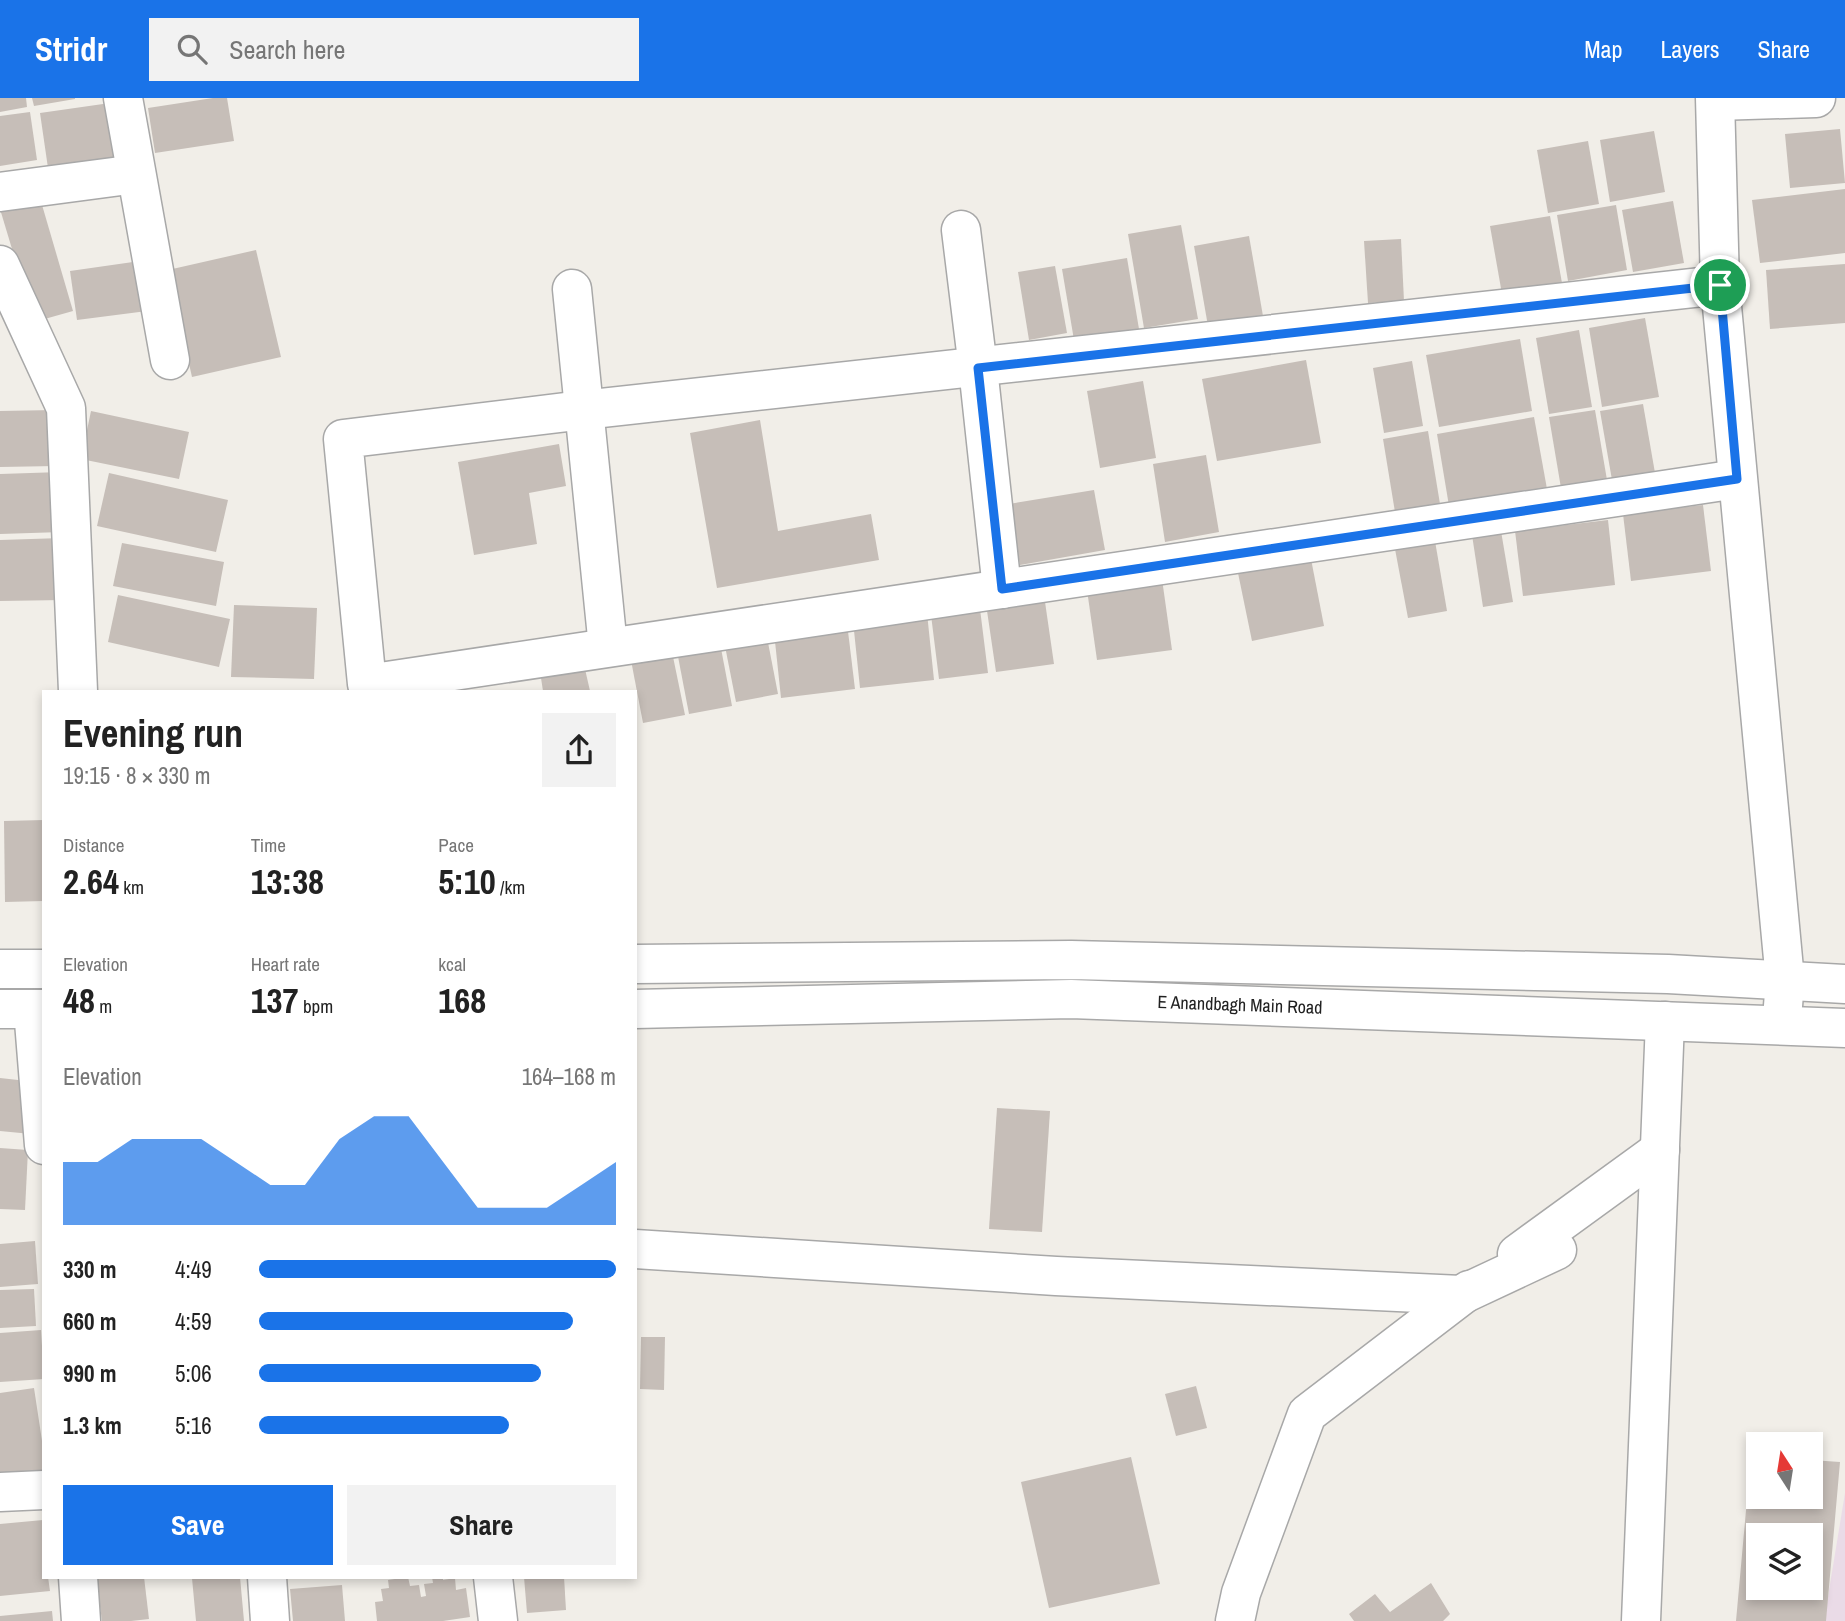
<!DOCTYPE html>
<meta charset="utf-8">
<style>
body{margin:0;font-family:"Archivo Narrow",sans-serif;background:#f2f2f2;color:#222;height:100vh;display:flex;flex-direction:column;font-size:26px;white-space:nowrap}
*{box-sizing:border-box;margin:0}
p{font-size:23px;color:#767676}
.icon{flex:none;width:38px;height:38px;fill:none;stroke:currentColor;stroke-width:2;stroke-linecap:round;stroke-linejoin:round}
.map{position:relative;flex:1;overflow:hidden}
.sheet{position:absolute;left:42px;top:592px;width:595px;height:889px;display:flex;flex-direction:column;background:#fff;border-radius:0px;box-shadow:0 4px 10px #0003}
.sheet>*{flex:none}
.needle{width:46px;rotate:348deg}
.controls{position:absolute;left:1746px;top:1334px;display:grid;gap:14px}
.controls a{display:grid;place-items:center;width:77px;height:77px;border-radius:0px;background:#fff;box-shadow:0 4px 10px #0003;font-size:35px}
.pin{position:absolute;display:grid;place-items:center;width:60px;height:60px;color:#fff;margin:-30px;border:4px solid #fff;border-radius:50%;box-shadow:0 2px 7px #0007}
.round{display:grid;place-items:center;flex:none;width:74px;height:74px;border-radius:0px;background:#f2f2f2}
.headline{display:flex;align-items:center;justify-content:space-between;height:119px;padding:0 21px}
h1{font-size:38px;font-weight:700;line-height:52px}
.figures{display:grid;grid-template-columns:repeat(3,1fr);gap:10px;height:119px;padding:7px 21px}
.figures div{display:grid;align-content:center}
.figures b{font-size:35px;font-weight:700}
.figures small{font-size:19px;font-weight:400}
.figures p{font-size:19px}
.chart{height:196px;padding:14px 21px}
.chart p{display:flex;justify-content:space-between}
.chart svg{width:100%;height:126px;margin-top:7px;fill:#1a73e8;opacity:.7}
.primary-button{display:flex;gap:14px;margin-top:auto;padding:14px 21px}
.primary-button a{flex:1;height:80px;border-radius:0px;background:#1a73e8;color:#fff;font-size:28px;font-weight:700;line-height:80px;text-align:center}
.primary-button a+a{background:#f2f2f2;color:#222}
ul{padding:0 21px;list-style:none;font-size:23px}
li{display:grid;grid-template-columns:112px 84px 1fr;align-items:center;height:52px}
li i{height:18px;border-radius:9px;background:#1a73e8}
header{display:flex;align-items:center;gap:42px;box-sizing:border-box;height:98px;padding:0 35px;background:#1a73e8;color:#fff}
header strong{font-size:33px}
nav{display:flex;gap:38px;margin-inline-start:auto;font-size:24px}
.search{width:490px;height:63px;background:#f2f2f2;display:flex;align-items:center;gap:18px;box-sizing:border-box;padding:0 24px;border-radius:0px;color:#767676;font-size:26px}
.map>svg:first-child{display:block}
</style>
<header>
<strong>Stridr</strong>
<div class="search"><svg class="icon" aria-label="search" viewBox="0 0 24 24"><circle cx="10" cy="10" r="6"/><path d="M15 15l6 6"/></svg>Search here</div>
<nav><a>Map</a><a>Layers</a><a>Share</a></nav>
</header>
<div class="map">
<svg width="1845" height="1523" viewBox="0 0 1845 1523">
<rect width="100%" height="100%" fill="#f1eee8"/>
<polygon fill="#eadbe7" points="1845,1395 1845,1523 1824,1523"/>
<g fill="#c6beb8" fill-rule="evenodd">
<polygon points="0,0 26,0 27,9 0,14"/>
<polygon points="32,0 75,0 75,1 34,8"/>
<polygon points="213,0 227,0 234,43 155,55 148,10"/>
<polygon points="110,5 118,60 48,70 40,15"/>
<polygon points="30,14 37,62 0,68 0,18"/>
<polygon points="1840,31 1845,85 1790,90 1785,36"/>
<polygon points="1654,33 1665,94 1610,104 1600,42"/>
<polygon points="1588,43 1599,106 1548,115 1537,52"/>
<polygon points="1845,91 1845,155 1760,165 1752,102"/>
<polygon points="40,100 73,213 34,224 0,111"/>
<polygon points="1673,103 1684,165 1633,174 1622,112"/>
<polygon points="1616,107 1627,172 1568,183 1557,117"/>
<polygon points="1550,118 1562,185 1502,196 1490,128"/>
<polygon points="1181,127 1198,221 1144,230 1128,136"/>
<polygon points="1249,138 1263,218 1208,228 1194,148"/>
<polygon points="1401,141 1404,203 1368,205 1364,143"/>
<polygon points="256,152 281,259 192,279 168,172"/>
<polygon points="1127,160 1139,231 1074,242 1062,171"/>
<polygon points="140,163 147,213 77,222 70,173"/>
<polygon points="1845,166 1845,225 1770,231 1766,172"/>
<polygon points="1055,168 1067,235 1029,242 1018,174"/>
<polygon points="1645,220 1659,299 1602,309 1589,230"/>
<polygon points="1579,232 1592,309 1549,316 1536,240"/>
<polygon points="1520,241 1532,313 1439,329 1426,257"/>
<polygon points="1306,262 1321,345 1217,363 1202,281"/>
<polygon points="1412,263 1423,328 1384,335 1373,270"/>
<polygon points="1143,283 1156,360 1100,370 1087,293"/>
<polygon points="1643,306 1655,375 1612,382 1600,313"/>
<polygon points="55,312 56,368 0,369 0,313"/>
<polygon points="1595,312 1607,382 1561,390 1549,319"/>
<polygon points="91,313 189,334 179,381 81,361"/>
<polygon points="1534,319 1547,391 1449,408 1437,336"/>
<polygon points="760,322 778,433 871,416 879,462 717,490 690,335"/>
<polygon points="1428,333 1440,406 1395,414 1383,341"/>
<polygon points="559,346 566,388 529,395 537,446 474,457 458,364"/>
<polygon points="1206,357 1219,434 1165,444 1153,366"/>
<polygon points="61,374 62,434 0,436 0,376"/>
<polygon points="109,375 228,402 216,454 97,428"/>
<polygon points="1094,392 1105,452 1020,467 1009,406"/>
<polygon points="1703,407 1711,473 1631,483 1623,416"/>
<polygon points="1608,422 1615,487 1523,498 1515,433"/>
<polygon points="1501,433 1513,504 1483,509 1472,437"/>
<polygon points="62,440 64,502 0,503 0,442"/>
<polygon points="1435,443 1447,513 1408,520 1395,451"/>
<polygon points="122,445 224,464 216,508 113,488"/>
<polygon points="1311,461 1324,528 1252,543 1238,475"/>
<polygon points="1162,481 1172,552 1097,562 1087,492"/>
<polygon points="118,497 230,521 219,569 108,544"/>
<polygon points="1044,497 1054,566 996,574 986,506"/>
<polygon points="979,503 988,575 939,581 930,509"/>
<polygon points="234,507 317,510 314,581 231,579"/>
<polygon points="927,515 934,582 860,590 853,523"/>
<polygon points="847,525 855,591 781,600 774,534"/>
<polygon points="765,529 778,596 736,604 723,538"/>
<polygon points="719,540 732,608 689,616 676,548"/>
<polygon points="671,549 685,617 643,625 630,557"/>
<polygon points="585,571 590,593 543,593 541,580"/>
<polygon points="44,722 44,803 5,804 4,723"/>
<polygon points="0,980 36,984 31,1036 0,1033"/>
<polygon points="997,1010 1050,1013 1042,1134 989,1131"/>
<polygon points="0,1050 28,1052 25,1112 0,1111"/>
<polygon points="35,1143 38,1186 0,1189 0,1146"/>
<polygon points="34,1191 36,1228 0,1230 0,1192"/>
<polygon points="41,1232 44,1281 0,1284 0,1235"/>
<polygon points="641,1239 665,1239 664,1292 640,1291"/>
<polygon points="1196,1288 1207,1330 1176,1338 1165,1296"/>
<polygon points="34,1290 44,1356 44,1379 0,1386 0,1295"/>
<path d="M1751 1357H1759V1398H1811V1362L1840 1364 1826 1523H1736ZM1759 1437H1811V1489H1759Z"/>
<polygon points="1131,1359 1160,1486 1049,1510 1021,1384"/>
<polygon points="43,1422 44,1479 48,1479 50,1493 0,1498 0,1426"/>
<polygon points="96,1479 144,1479 149,1521 131,1523 102,1523"/>
<polygon points="202,1479 240,1479 244,1523 196,1523 192,1480"/>
<polygon points="408,1479 410,1488 419,1487 421,1499 426,1498 424,1486 433,1485 432,1479 443,1479 443,1482 455,1480 456,1492 466,1490 470,1519 443,1523 377,1523 375,1504 383,1503 381,1491 389,1490 388,1482"/>
<polygon points="524,1479 564,1479 566,1512 527,1515"/>
<polygon points="1431,1485 1450,1516 1443,1523 1354,1523 1349,1516 1375,1496 1390,1514"/>
<polygon points="342,1487 345,1523 293,1523 290,1491"/>
<polygon points="52,1513 53,1523 0,1523 0,1518"/>
</g>
<g fill="none" stroke-linecap="round" stroke-linejoin="round">
<g stroke="#a8a8a8" stroke-width="41">
<g id="minor">
<polyline points="123,0 170,262"/>
<polyline points="1715,0 1720,187 1785,882 1783,908"/>
<polyline points="1716,3 1816,0"/>
<polyline points="0,94 136,76"/>
<polyline points="961,132 978,270 1002,491"/>
<polyline points="0,167 66,310 78,593"/>
<polyline points="1720,187 583,312 343,341 367,586 1737,381"/>
<polyline points="572,191 608,549"/>
<polyline points="635,866 1071,862 1668,876 1845,886"/>
<polyline points="0,871 44,871"/>
<polyline points="0,911 44,911"/>
<polyline points="33,911 44,1047"/>
<polyline points="635,911 1071,901 1845,930"/>
<polyline points="635,1151 1056,1178 1461,1197 1557,1152"/>
<polyline points="1517,1156 1660,1052"/>
<polyline points="0,1394 44,1392"/>
<polyline points="78,1479 81,1523"/>
<polyline points="267,1479 270,1523"/>
<polyline points="493,1479 498,1523"/>
<polyline points="1235,1523 1241,1495 1307,1316 1469,1192"/>
<polyline points="1641,1523 1665,923"/>
</g>
</g>
<use href="#minor" stroke="#fff" stroke-width="38"/>
</g>
<g fill="none" stroke-linecap="round" stroke-linejoin="round">
<g stroke="#fff" stroke-width="14">
<polygon id="route" points="1720,187 1737,381 1002,491 978,270"/>
</g>
<use href="#route" stroke="#1a73e8" stroke-width="9"/>
</g>
<g text-anchor="middle" stroke-width="7" stroke-linejoin="round" paint-order="stroke">
<g font-size="18" fill="#212121" stroke="#fff">
<text transform="translate(1240 907) rotate(2)" y="6">E Anandbagh Main Road</text>
</g>
</g>
</svg>
<div class="controls">
<a><svg class="needle" viewBox="-14 -14 28 28"><path d="M0-13l5 13h-10z" fill="#e53935"/><path d="M0 13l5-13h-10z" fill="#767676"/></svg></a>
<a><svg class="icon" aria-label="layers" viewBox="0 0 24 24"><path d="M12 4l9 5-9 5-9-5zM3 14l9 5 9-5"/></svg></a>
</div>
<div class="pin" style="left:1720px;top:187px;background:#1e9e55"><svg class="icon" aria-label="arrive" viewBox="0 0 24 24"><path d="M6 21V4h12l-3 4 3 4H6"/></svg></div>
<section class="sheet">
<div class="headline"><div><h1>Evening run</h1><p>19:15 · 8 × 330 m</p></div><a class="round"><svg class="icon" aria-label="share" viewBox="0 0 24 24"><path d="M12 15V3M7 8l5-5 5 5M5 13v7h14v-7"/></svg></a></div>
<div class="figures">
<div><p>Distance</p><b>2.64<small> km</small></b></div>
<div><p>Time</p><b>13:38</b></div>
<div><p>Pace</p><b>5:10<small> /km</small></b></div>
</div>
<div class="figures">
<div><p>Elevation</p><b>48<small> m</small></b></div>
<div><p>Heart rate</p><b>137<small> bpm</small></b></div>
<div><p>kcal</p><b>168</b></div>
</div>
<div class="chart"><p><span>Elevation</span>164–168 m</p>
<svg viewBox="0 0 160 44" preserveAspectRatio="none"><path d="M0 44V22L10 22L20 14L30 14L40 14L50 22L60 30L70 30L80 14L90 6L100 6L110 22L120 38L130 38L140 38L150 30L160 22V44z"/></svg>
</div>
<ul>
<li><b>330 m</b>4:49<i style="width:100%"></i></li>
<li><b>660 m</b>4:59<i style="width:88%"></i></li>
<li><b>990 m</b>5:06<i style="width:79%"></i></li>
<li><b>1.3 km</b>5:16<i style="width:70%"></i></li>
</ul>
<div class="primary-button"><a>Save</a><a>Share</a></div>
</section>
</div>
